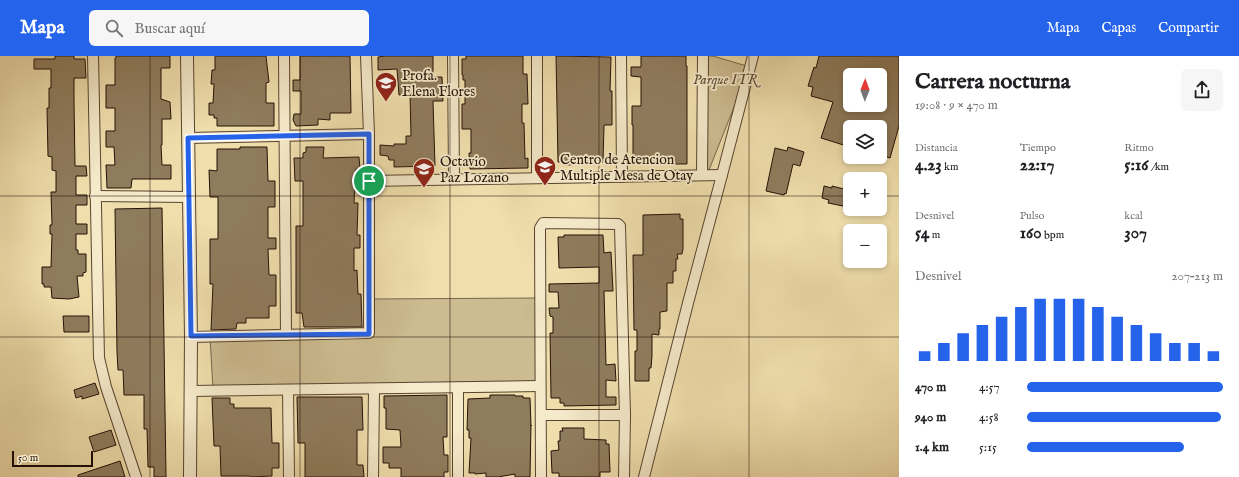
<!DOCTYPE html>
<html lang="es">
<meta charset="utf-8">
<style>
body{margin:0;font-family:"IM FELL English",serif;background:#f6f6f6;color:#202124;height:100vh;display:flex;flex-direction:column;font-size:15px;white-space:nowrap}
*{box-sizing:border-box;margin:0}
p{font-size:13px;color:#757577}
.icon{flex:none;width:22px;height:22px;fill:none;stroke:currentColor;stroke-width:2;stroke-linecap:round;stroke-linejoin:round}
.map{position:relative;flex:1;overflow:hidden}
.sheet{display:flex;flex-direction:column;background:#fff;width:340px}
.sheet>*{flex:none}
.needle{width:26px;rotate:1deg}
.controls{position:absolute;left:843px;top:12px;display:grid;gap:8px}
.controls a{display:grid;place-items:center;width:44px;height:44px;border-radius:6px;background:#fff;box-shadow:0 2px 6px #0003;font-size:20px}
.scale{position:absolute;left:12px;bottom:10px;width:81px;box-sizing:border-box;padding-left:4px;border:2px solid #251107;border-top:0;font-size:11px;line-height:14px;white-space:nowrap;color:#251107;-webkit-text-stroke:3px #f5eaca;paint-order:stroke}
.pin{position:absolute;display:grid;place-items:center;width:34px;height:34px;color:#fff;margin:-17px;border:2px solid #fff;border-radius:50%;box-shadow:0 1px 4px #0007}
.round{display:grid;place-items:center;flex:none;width:42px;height:42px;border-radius:6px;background:#f6f6f6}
.headline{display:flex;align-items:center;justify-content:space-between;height:68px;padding:0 16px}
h1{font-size:22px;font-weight:800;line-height:30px}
.stats{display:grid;grid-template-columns:repeat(3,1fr);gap:6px;height:68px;padding:4px 16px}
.stats div{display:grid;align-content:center}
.stats b{font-size:17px;font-weight:800}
.stats small{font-size:11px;font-weight:400}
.stats p{font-size:11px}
.chart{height:112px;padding:8px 16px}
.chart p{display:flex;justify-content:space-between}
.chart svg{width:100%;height:72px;margin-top:4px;stroke:#2563eb;stroke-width:6}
ul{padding:0 16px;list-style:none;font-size:13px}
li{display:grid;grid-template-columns:64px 48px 1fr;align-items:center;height:30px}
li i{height:10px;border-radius:5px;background:#2563eb}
header{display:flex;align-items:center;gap:24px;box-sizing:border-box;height:56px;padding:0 20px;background:#2563eb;color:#fff}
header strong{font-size:19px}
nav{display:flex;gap:22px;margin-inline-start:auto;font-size:14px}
.search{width:280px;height:36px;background:#f6f6f6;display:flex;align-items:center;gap:10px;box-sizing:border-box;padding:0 14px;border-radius:6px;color:#757577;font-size:15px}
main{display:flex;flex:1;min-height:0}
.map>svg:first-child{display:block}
</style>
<header>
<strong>Mapa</strong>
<div class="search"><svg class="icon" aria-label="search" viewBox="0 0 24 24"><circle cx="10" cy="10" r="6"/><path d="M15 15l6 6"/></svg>Buscar aquí</div>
<nav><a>Mapa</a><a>Capas</a><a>Compartir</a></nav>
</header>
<main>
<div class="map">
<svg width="899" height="421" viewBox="0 0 899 421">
<rect width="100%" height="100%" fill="#f0dfad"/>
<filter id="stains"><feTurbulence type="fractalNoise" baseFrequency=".005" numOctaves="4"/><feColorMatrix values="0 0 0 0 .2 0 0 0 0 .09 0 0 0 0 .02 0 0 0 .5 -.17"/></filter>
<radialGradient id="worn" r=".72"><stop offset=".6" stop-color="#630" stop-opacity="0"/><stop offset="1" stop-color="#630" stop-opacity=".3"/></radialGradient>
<g fill="#cdbc91" stroke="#79664c">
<polygon points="705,0 713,0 750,11 707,119"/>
<polygon points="538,242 539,330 213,333 210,281 370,280 370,243"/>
</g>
<g fill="#8f7c5d" stroke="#251107" fill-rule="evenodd">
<polygon points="55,0 74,0 74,3 85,3 86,22 74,22 74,46 75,110 86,110 87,120 76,120 76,139 87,139 87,149 76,149 76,168 87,168 87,178 76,178 76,194 78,194 78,198 86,198 86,216 83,217 83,220 77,220 79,241 69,243 52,242 51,231 44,231 44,228 42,228 42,211 51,211 52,178 50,178 50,169 52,169 51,136 56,136 56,115 52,114 52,101 48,100 47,52 49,52 49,32 51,32 51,13 34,13 34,3 55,3"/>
<polygon points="116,0 170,0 170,12 161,12 161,43 170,46 171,63 162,63 162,89 161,89 162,109 171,109 171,123 132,123 131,132 107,132 106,109 115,109 114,91 106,91 106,75 115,75 115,52 106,52 106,29 115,29 115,2 116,2"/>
<polygon points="215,0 266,0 269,26 266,27 266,47 274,47 274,70 217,70 217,62 214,62 214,59 209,59 209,47 213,47 214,28 211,28 212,14 215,14"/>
<polygon points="300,0 350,0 351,57 330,57 330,64 318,63 318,69 296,70 293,64 294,58 301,58 301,35 293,35 293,24 300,24"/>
<polygon points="385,0 433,0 433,21 442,21 443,45 433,45 435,110 394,111 394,104 389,104 388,100 380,99 380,89 394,90 394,88 406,88 406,80 411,80 410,38 399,39 397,13 378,14 378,1"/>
<polygon points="466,0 523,0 523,18 527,18 528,48 522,48 522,67 524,67 525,103 528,102 528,112 470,113 469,97 471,97 471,73 462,73 462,48 465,48 465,24 463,24 463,19 462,19 462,3 466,3"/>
<polygon points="556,0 611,1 610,35 612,35 612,69 604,69 603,106 598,106 598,108 563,109 563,106 558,106"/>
<polygon points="641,0 686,0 686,10 687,10 687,108 647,108 647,106 642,106 642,101 633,101 633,69 632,69 632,50 641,50 641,21 631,20 631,11 641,11"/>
<path d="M819 0H899V70L890 102 880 99V71H850V91L821 82 833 46 811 40 813 31 808 30 814 11 816 12ZM850 19H880V49H850Z"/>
<polygon points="240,91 267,91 268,125 275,125 275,151 268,151 268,182 276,182 276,193 268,193 269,219 276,219 276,250 269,250 269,262 246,262 246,267 237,267 236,273 211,274 213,228 210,228 210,183 218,183 218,141 210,141 209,114 217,115 217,93 240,93"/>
<polygon points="306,91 324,91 323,102 359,101 360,113 356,113 354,147 358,147 357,179 360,179 360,192 354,192 354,215 357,214 358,238 361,238 362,271 304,271 302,257 296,257 296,170 303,170 303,125 295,125 294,102 303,102 303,97 306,96"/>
<polygon points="788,91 804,96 800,110 793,108 786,138 785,137 784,139 766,135 775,92 787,95"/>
<polygon points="824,130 832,132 832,130 848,134 843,150 828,147 829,144 822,142"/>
<polygon points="162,152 166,421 154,421 154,411 148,411 147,373 144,373 144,339 124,339 123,314 118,314 117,296 115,153"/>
<polygon points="680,158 680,163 683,163 683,193 682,198 677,198 678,203 676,203 676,215 673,215 673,227 667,227 667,255 660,256 660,273 659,273 659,279 652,278 652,300 651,312 649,312 649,325 635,325 635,295 637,295 637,274 634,274 633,199 643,199 643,159"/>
<polygon points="564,179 603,179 604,197 611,196 613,235 604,235 606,309 615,308 616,325 606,324 606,341 616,341 616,349 564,350 564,347 560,347 560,342 551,342 550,277 553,277 553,261 550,260 549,252 559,252 558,236 549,236 549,228 599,227 599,211 559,212 558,181 564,181"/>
<polygon points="63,260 89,260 89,276 64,276"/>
<polygon points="95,327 99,338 82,343 82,340 76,342 74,334"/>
<polygon points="447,339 447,381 443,381 444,399 448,399 448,416 444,416 444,421 401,421 401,412 389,412 389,407 383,407 383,391 401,391 400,374 386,373 386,352 384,352 384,340"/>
<polygon points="490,339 515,339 515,340 523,340 523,342 530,342 531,370 531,369 530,421 515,421 515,418 498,421 486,421 486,417 475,418 475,417 469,417 471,382 469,382 469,374 467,374 468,343 490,342"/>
<polygon points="297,341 362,341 363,374 357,374 357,409 363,409 364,421 305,421 305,387 298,387"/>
<polygon points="212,342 230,342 230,348 234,348 234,352 271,352 272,387 279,387 279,412 272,412 272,420 250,421 250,420 221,420 220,390 214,390"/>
<polygon points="562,372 584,372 584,383 606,384 606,388 609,388 610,416 600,416 600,421 559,421 559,417 552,417 551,395 559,394 558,385 560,385 560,375 563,375"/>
<polygon points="111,374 116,389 94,396 89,381"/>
<polygon points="120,405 125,421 78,421 78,419"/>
</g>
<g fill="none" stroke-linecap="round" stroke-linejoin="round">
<g stroke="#584430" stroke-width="12">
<g id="minor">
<polyline points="93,0 99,302 106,331 136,421"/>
<polyline points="284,0 286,279"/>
<polyline points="453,0 454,123"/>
<polyline points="621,0 622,121"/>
<polyline points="188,82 369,78"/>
<polyline points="702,119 703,0"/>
<polyline points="537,122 537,0"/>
<polyline points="369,125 722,119"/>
<polyline points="95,140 189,141"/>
<polyline points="191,281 369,277 369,78 366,0"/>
<polyline points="288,334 289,421"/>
<polyline points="191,335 540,330"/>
<polyline points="541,359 625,359"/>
<polyline points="373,421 374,333"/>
<polyline points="458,421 458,332"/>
<polyline points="541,421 540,172 543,167 618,168 620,170 625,359 624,421"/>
<polyline points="644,421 688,247 722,119 753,0"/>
</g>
</g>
<g stroke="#584430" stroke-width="14">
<polyline id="tertiary" points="187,0 191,281 190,421"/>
</g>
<use href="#minor" stroke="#f5eaca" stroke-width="10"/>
<use href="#tertiary" stroke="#f5eaca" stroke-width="12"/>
</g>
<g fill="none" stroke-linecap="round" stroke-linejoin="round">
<g stroke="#fff" stroke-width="8">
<polygon id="route" points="369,78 369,278 191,280 188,82"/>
</g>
<use href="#route" stroke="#2563eb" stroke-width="5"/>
</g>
<path fill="none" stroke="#251107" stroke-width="1" stroke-opacity="0.55" d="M150 0V421M300 0V421M450 0V421M599 0V421M749 0V421M0 140H850M880 140H899M0 281H899"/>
<defs>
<g id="school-pin" transform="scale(1.15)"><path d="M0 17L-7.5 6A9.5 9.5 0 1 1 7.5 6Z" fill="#8f2418" stroke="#f5eaca"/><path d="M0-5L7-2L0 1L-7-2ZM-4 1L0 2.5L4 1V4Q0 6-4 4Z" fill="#fff"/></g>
</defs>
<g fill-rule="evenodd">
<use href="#school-pin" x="386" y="27"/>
<use href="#school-pin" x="545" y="111"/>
<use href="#school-pin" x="424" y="113"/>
</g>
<g text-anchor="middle" stroke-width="3.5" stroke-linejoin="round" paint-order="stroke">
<g font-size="14" fill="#251107" stroke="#f5eaca" text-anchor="start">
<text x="402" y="24">Profa.<tspan x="402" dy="16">Elena Flores</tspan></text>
<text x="560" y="108">Centro de Atencion<tspan x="560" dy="16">Multiple Mesa de Otay</tspan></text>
<text x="440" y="110">Octavio<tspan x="440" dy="16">Paz Lozano</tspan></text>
</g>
<g font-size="14" font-style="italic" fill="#604d37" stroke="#f5eaca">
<text x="725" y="28">Parque ITR</text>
</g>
</g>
<rect width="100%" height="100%" filter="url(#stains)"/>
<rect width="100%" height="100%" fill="url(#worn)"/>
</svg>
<div class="controls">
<a><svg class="needle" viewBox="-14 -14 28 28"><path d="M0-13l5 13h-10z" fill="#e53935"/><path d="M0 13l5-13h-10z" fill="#757577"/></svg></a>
<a><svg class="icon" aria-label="layers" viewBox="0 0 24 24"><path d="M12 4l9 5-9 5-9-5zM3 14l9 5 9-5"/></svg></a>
<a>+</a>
<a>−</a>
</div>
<div class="scale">50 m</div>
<div class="pin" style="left:369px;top:125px;background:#1e9e55"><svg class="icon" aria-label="arrive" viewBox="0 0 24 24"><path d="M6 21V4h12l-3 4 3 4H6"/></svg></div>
</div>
<section class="sheet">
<div class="headline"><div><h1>Carrera nocturna</h1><p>19:08 · 9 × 470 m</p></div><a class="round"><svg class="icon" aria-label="share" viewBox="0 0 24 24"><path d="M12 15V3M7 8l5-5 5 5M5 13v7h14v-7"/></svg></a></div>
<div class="stats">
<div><p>Distancia</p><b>4.23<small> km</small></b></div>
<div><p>Tiempo</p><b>22:17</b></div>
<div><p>Ritmo</p><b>5:16<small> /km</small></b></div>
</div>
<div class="stats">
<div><p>Desnivel</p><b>54<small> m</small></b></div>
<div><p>Pulso</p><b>160<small> bpm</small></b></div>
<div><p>kcal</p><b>307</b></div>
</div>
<div class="chart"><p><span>Desnivel</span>207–213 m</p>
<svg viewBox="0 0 160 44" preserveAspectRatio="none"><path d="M5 44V38M15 44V33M25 44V27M35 44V22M45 44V17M55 44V11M65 44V6M75 44V6M85 44V6M95 44V11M105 44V17M115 44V22M125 44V27M135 44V33M145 44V33M155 44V38"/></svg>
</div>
<ul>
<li><b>470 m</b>4:57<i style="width:100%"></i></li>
<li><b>940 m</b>4:58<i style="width:99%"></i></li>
<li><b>1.4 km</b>5:15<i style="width:80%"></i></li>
</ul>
</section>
</main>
